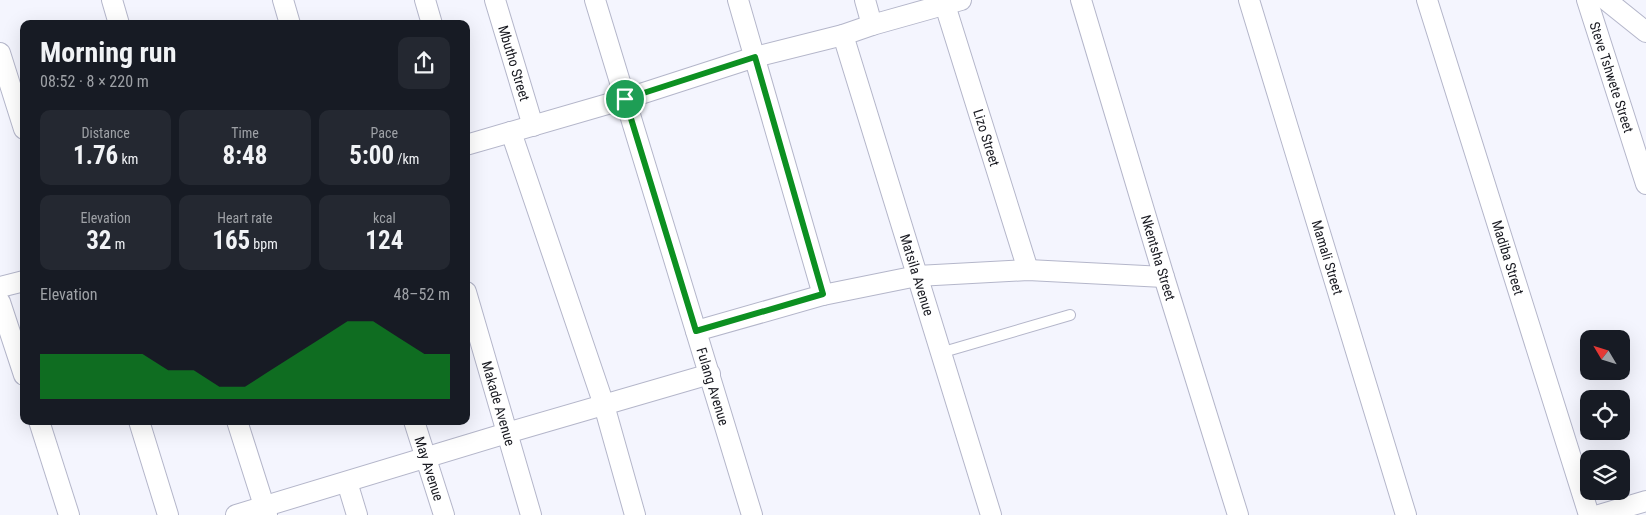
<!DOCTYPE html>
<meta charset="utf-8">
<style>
body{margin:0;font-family:"Roboto Condensed",sans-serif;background:#242831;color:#f1f3f6;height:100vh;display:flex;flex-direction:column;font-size:19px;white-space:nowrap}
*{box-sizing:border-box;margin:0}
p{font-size:16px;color:#9ea1a6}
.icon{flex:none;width:28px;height:28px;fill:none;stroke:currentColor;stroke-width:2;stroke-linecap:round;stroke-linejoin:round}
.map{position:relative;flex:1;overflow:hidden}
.drawer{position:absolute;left:20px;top:20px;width:450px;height:405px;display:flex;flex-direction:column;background:#171b24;border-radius:10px;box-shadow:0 5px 20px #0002}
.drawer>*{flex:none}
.needle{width:32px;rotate:308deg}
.fabs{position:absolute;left:1580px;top:330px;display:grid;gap:10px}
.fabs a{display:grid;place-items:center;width:50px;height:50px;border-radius:10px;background:#171b24;box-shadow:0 5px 20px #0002;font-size:25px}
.pin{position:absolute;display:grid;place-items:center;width:42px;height:42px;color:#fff;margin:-21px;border:2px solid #fff;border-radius:50%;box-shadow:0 1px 5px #0007}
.round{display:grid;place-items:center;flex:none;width:52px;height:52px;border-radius:10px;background:#242831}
.overview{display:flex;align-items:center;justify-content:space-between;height:85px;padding:0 20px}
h1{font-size:28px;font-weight:700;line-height:38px}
.stats{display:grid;grid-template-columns:repeat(3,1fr);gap:8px;height:85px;padding:5px 20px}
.stats div{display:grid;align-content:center;border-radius:10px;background:#242831;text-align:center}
.stats b{font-size:25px;font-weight:700}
.stats small{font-size:14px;font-weight:400}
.stats p{font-size:14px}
.chart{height:140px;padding:10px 20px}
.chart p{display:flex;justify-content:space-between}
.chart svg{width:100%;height:90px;margin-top:5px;fill:#0c9021;opacity:.7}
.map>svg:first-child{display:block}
</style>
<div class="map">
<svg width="1646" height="515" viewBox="0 0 1646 515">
<rect width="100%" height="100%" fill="#f4f5fe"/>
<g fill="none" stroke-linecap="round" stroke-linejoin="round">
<g stroke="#b4b6ca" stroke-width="12">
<polyline id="service" points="940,353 1070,315"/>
</g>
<g stroke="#b4b6ca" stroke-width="22">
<g id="minor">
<polyline points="112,0 119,24"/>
<polyline points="283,0 290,24"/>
<polyline points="425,0 432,24"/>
<path id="s1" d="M495 0 533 126"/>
<path id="s2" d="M595 0 752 515"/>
<polyline points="738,0 823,295"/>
<polyline points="865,0 872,25"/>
<path id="s3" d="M1081 0 1164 277 1238 515"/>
<path id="s4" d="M1249 0 1406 515"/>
<path id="s5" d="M1427 0 1589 515"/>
<path id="s6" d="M1587 0 1646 184"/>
<polyline points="1606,0 1646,32"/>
<path id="s7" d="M945 5 1028 270"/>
<path id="s8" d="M843 35 991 515"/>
<polyline points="0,53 24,129"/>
<polyline points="511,132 604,405 635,515"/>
<polyline points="466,145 625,99 755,57 843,35 872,25 961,0"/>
<polyline points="0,287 24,281"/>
<path id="s9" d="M466 292 531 515"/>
<polyline points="0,302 24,375"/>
<polyline points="696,331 823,295 917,276 1028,270 1164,277"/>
<polyline points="39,421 69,515"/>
<polyline points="139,421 168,515"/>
<polyline points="237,421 267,515"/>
<path id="s10" d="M414 421 444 515"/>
<polyline points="347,482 357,515"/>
<polyline points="236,515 507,433 710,374"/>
<polyline points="1599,515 1646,501"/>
</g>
</g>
<use href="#service" stroke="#fff" stroke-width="10"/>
<use href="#minor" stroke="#fff" stroke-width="20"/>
</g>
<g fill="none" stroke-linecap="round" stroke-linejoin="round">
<g stroke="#fff" stroke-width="10">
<polygon id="route" points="755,57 823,294 696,331 625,99"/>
</g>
<use href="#route" stroke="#0c9021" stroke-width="6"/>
</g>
<g text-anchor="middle" stroke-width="5" stroke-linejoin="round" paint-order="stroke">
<g font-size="14" fill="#191a21" stroke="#fff">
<text dy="5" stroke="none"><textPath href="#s1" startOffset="66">Mbutho Street</textPath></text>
<text dy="5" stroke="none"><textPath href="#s6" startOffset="81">Steve Tshwete Street</textPath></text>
<text dy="5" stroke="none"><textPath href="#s7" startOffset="139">Lizo Street</textPath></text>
<text dy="5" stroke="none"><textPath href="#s3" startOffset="269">Nkentsha Street</textPath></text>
<text dy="5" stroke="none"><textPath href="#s4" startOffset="269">Mamali Street</textPath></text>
<text dy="5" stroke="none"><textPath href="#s5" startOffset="270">Madiba Street</textPath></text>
<text dy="5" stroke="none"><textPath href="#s8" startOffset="251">Matsila Avenue</textPath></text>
<text dy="5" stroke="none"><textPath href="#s2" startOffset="404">Fulang Avenue</textPath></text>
<text dy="5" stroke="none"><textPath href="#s9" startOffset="116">Makade Avenue</textPath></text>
<text dy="5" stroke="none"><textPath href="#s10" startOffset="50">May Avenue</textPath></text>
</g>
</g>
</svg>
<div class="fabs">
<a><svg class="needle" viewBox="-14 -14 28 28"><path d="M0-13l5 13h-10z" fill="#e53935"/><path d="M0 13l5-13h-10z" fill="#9ea1a6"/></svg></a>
<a><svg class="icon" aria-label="locate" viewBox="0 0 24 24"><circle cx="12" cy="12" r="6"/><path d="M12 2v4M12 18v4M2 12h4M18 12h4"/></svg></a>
<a><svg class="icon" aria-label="layers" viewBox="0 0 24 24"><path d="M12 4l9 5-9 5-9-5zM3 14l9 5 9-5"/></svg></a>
</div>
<div class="pin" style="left:625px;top:99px;background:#1e9e55"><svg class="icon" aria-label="arrive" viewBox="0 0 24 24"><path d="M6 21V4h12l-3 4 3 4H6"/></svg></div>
<section class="drawer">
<div class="overview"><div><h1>Morning run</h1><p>08:52 · 8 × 220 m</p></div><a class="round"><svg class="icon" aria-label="share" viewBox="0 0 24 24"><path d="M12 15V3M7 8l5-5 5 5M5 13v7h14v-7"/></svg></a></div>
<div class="stats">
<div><p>Distance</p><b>1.76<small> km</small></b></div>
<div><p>Time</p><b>8:48</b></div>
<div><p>Pace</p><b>5:00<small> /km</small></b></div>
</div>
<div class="stats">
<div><p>Elevation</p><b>32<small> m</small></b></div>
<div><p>Heart rate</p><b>165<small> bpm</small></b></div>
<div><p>kcal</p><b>124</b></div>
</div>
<div class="chart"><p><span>Elevation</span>48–52 m</p>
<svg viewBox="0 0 160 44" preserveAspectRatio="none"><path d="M0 44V22L10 22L20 22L30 22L40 22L50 30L60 30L70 38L80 38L90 30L100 22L110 14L120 6L130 6L140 14L150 22L160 22V44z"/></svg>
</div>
</section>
</div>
